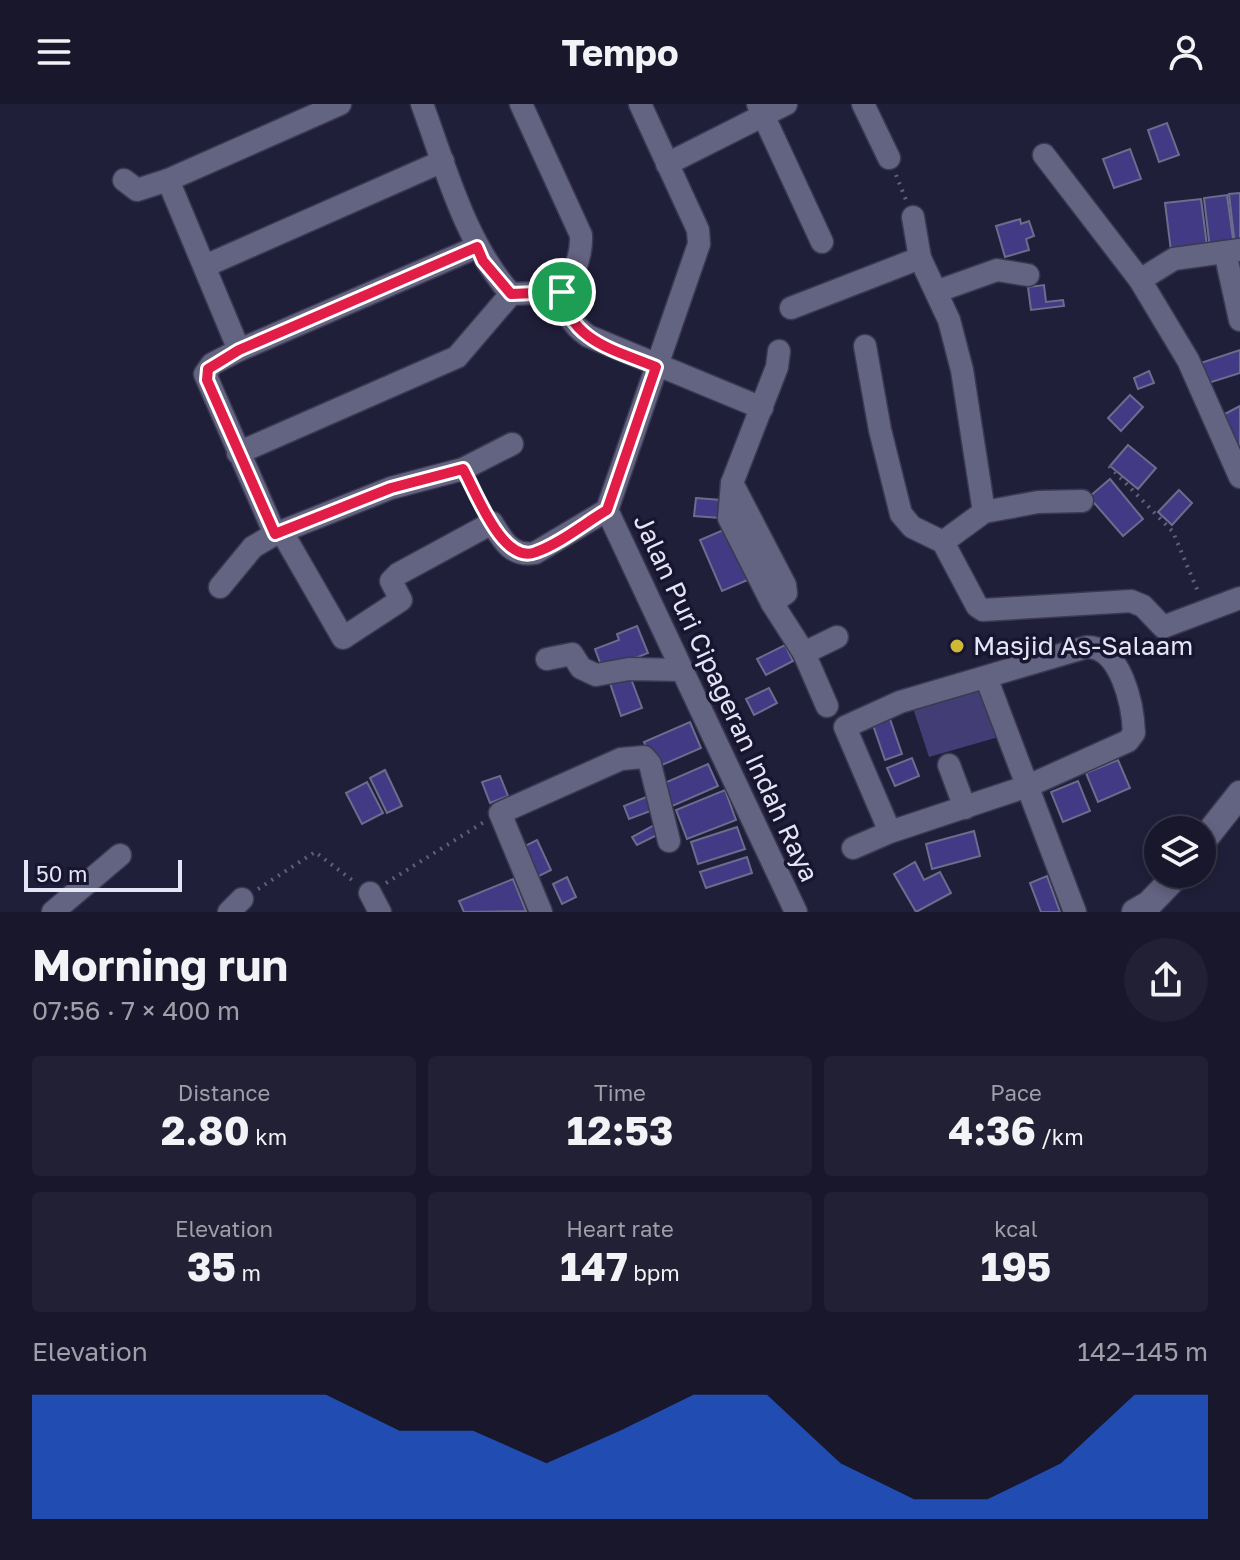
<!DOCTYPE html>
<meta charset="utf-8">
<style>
body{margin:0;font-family:"Golos Text",sans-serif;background:#212034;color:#f1f3f6;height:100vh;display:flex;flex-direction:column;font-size:30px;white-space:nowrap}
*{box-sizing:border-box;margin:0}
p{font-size:26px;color:#9f9fa9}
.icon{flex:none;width:44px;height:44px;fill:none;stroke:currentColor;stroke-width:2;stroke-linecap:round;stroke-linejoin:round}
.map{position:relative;height:808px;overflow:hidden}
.panel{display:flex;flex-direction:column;background:#18172c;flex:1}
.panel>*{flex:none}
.buttons{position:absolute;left:1144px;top:712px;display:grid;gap:16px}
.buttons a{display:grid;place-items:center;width:72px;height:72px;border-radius:50%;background:#18172c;box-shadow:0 4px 12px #0003,0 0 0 2px #363648;font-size:40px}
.scale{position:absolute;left:24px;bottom:20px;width:158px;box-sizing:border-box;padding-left:8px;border:4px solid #e5e5f8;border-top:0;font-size:22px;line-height:28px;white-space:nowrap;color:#e5e5f8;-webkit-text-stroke:6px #17152f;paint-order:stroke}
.pin{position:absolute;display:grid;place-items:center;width:68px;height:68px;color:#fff;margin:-34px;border:4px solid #fff;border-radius:50%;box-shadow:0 2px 8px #0007}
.round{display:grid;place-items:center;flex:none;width:84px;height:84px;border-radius:42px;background:#212034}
.summary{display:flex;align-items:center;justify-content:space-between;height:136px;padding:0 32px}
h1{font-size:44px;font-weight:700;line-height:60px}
.stats{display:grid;grid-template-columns:repeat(3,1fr);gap:12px;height:136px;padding:8px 32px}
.stats div{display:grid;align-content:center;border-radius:8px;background:#212034;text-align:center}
.stats b{font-size:40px;font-weight:700}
.stats small{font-size:22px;font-weight:400}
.stats p{font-size:22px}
.chart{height:224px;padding:16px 32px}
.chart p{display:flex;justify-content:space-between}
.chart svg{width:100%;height:144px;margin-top:8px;fill:#2563eb;opacity:.7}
header{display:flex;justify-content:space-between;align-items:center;height:104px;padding:0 32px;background:#18172c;font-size:36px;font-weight:700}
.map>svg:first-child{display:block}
</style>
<header><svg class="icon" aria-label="menu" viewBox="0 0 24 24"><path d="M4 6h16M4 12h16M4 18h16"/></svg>Tempo<svg class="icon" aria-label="person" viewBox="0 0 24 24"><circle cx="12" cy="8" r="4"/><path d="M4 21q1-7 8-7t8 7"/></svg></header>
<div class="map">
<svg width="1240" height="808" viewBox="0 0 1240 808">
<rect width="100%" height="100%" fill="#201f3a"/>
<polygon fill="#423e75" points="980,580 1002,632 929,653 912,601"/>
<g fill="#423a85" stroke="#6c6c8c" stroke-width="2">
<polygon points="1167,19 1179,51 1159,58 1148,26"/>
<polygon points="1130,45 1141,75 1114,84 1103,55"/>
<polygon points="1240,89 1240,140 1235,141 1229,90"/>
<polygon points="1227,91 1234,142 1210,145 1204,94"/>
<polygon points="1201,95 1207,142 1171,147 1165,99"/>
<polygon points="1020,115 1021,120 1029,117 1034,132 1026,135 1029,146 1005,153 996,122"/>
<polygon points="1044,181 1046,198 1063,196 1064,202 1031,206 1028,183"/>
<polygon points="1240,246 1240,269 1205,280 1198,260"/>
<polygon points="1149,267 1154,279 1138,285 1134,274"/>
<polygon points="1130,291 1143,303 1121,327 1108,314"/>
<polygon points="1240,302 1240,361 1219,313"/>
<polygon points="1128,341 1156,364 1138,385 1110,362"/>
<polygon points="1110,375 1143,415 1123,432 1089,393"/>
<polygon points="1179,386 1192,399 1172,421 1158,408"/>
<polygon points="696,394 721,396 720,414 694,412"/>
<polygon points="728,424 750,475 722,487 700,436"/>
<polygon points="637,522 648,549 603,567 595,545 619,536 617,530"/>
<polygon points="785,541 793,557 766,571 757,555"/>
<polygon points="630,572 642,604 621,612 610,579"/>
<polygon points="769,584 777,599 754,611 746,595"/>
<polygon points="890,615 902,650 885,656 873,621"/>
<polygon points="690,618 701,644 655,664 644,638"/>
<polygon points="912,654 919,672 895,682 887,664"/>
<polygon points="1118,656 1130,684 1098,698 1086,669"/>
<polygon points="708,660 718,682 670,703 660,681"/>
<polygon points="385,666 402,702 387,709 370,674"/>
<polygon points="500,672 508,692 490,699 482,678"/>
<polygon points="1078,677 1090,707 1063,718 1051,688"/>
<polygon points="367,678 383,709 362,720 346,689"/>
<polygon points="725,686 736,716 687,735 676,706"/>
<polygon points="651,691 656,705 629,715 624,702"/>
<polygon points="656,720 661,729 637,741 632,733"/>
<polygon points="737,723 745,745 698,760 691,738"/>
<polygon points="974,727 980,752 932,765 926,740"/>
<polygon points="537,736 551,766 535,774 521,744"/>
<polygon points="747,753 752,769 706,784 700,768"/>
<polygon points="915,758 924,776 940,768 951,789 916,808 894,770"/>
<polygon points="1047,772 1060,808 1041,808 1030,779"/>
<polygon points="567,773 576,793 562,800 553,780"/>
<polygon points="513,775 526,807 464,808 459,797"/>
</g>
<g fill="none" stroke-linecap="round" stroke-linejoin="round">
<g stroke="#3b3950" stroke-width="25">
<g id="minor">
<path d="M422 0C446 65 465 138 511 190L562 188C574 171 582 152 581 131L521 0"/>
<polyline points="640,0 698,126 699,140 607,406 796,808"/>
<polyline points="758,0 822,138"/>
<polyline points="863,0 889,54"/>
<polyline points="1044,51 1140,176 1188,256 1240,373"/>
<polyline points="667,60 786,0"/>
<polyline points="124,76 137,86 168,76 340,0"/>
<polyline points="168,76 239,246"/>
<polyline points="913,113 920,154 949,216 962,266 984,408"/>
<polyline points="477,143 239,246 212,260 205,270 275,430 391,384 463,365 512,340"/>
<polyline points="1225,148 1240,216"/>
<polyline points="205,162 443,57"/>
<polyline points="1140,176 1174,155 1240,146"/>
<polyline points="938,187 997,166 1028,171"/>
<path d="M562 188C565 209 570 219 588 232L762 304"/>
<polyline points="791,204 920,154"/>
<polyline points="865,242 880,326 901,410 912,423 943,438 977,502 983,506 1131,497 1143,502 1163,523 1240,494"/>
<polyline points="779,247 777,263 732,379 729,414 772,499 804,549 827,602"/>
<polyline points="238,349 457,253 511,190"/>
<polyline points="732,379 785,481 786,489 772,499"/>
<path d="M492 419C503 437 512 453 535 449L607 406"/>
<polyline points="282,428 343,534 401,496 391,477 398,470 492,419"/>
<polyline points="943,438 984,408 1038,398 1082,397"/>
<polyline points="220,483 253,443 275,430"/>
<polyline points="804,549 837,533"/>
<polyline points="547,555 572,550 581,564 596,571 629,565 682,566"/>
<polyline points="986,573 1075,808"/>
<polyline points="949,661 965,704"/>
<path d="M853 744 890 728 1028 682 1128 637 1134 629C1133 601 1121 543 1087 543L900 598 845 623 890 728"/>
<polyline points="370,789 380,808"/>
<polyline points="53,808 120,751"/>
<polyline points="229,808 242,795"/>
<polyline points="541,808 500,709 621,655 644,653 650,660 669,737"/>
</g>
</g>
<g stroke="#3b3950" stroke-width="29">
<g id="tertiary">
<polyline points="1202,738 1240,690"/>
<polyline points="1135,808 1149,800 1178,770"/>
</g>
</g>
<g stroke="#616079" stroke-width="4" stroke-dasharray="2 6" stroke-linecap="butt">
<polyline points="896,71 906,96"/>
<polyline points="1109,362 1173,428 1199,490"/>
<polyline points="472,381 483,401"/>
<polyline points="386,779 484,718"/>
<polyline points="258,785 315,748 356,779"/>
</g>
<use href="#minor" stroke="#636382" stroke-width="22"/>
<use href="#tertiary" stroke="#636382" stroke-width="26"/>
</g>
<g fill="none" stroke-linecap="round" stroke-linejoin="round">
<g stroke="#fff" stroke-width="16">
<path id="route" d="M477 143 483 157 511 190 562 188C569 237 615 246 656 263L607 406C585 419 561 439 536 448 503 462 476 388 463 365L391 384 275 430 207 276 208 265 239 246Z"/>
</g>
<use href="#route" stroke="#e11d48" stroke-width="10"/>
</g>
<circle fill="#ceb837" stroke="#17152f" stroke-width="3" cx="957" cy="542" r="8"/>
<g text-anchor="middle" stroke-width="7" stroke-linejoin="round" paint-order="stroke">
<g font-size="26" fill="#e5e5f8" stroke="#17152f" text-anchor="start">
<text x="973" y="551">Masjid As-Salaam</text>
</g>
<g font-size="26" fill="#e5e5f8" stroke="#17152f">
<text transform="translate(726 594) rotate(65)" y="9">Jalan Puri Cipageran Indah Raya</text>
</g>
</g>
</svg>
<div class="buttons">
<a><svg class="icon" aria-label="layers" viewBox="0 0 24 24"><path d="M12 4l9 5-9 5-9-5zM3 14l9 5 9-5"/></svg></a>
</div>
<div class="scale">50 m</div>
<div class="pin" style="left:562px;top:188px;background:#1e9e55"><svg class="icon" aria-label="arrive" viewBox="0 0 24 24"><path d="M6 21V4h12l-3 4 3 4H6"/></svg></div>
</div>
<section class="panel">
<div class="summary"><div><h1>Morning run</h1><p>07:56 · 7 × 400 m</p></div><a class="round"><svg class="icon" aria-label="share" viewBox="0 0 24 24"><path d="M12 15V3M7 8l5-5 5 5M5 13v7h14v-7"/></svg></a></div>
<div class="stats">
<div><p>Distance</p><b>2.80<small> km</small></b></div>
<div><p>Time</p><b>12:53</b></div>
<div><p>Pace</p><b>4:36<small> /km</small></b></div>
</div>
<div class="stats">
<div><p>Elevation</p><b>35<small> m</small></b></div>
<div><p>Heart rate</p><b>147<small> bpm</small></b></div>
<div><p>kcal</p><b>195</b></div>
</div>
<div class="chart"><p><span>Elevation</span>142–145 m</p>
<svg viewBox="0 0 160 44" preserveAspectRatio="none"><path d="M0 44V6L10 6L20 6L30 6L40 6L50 17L60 17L70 27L80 17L90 6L100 6L110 27L120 38L130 38L140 27L150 6L160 6V44z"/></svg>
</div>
</section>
